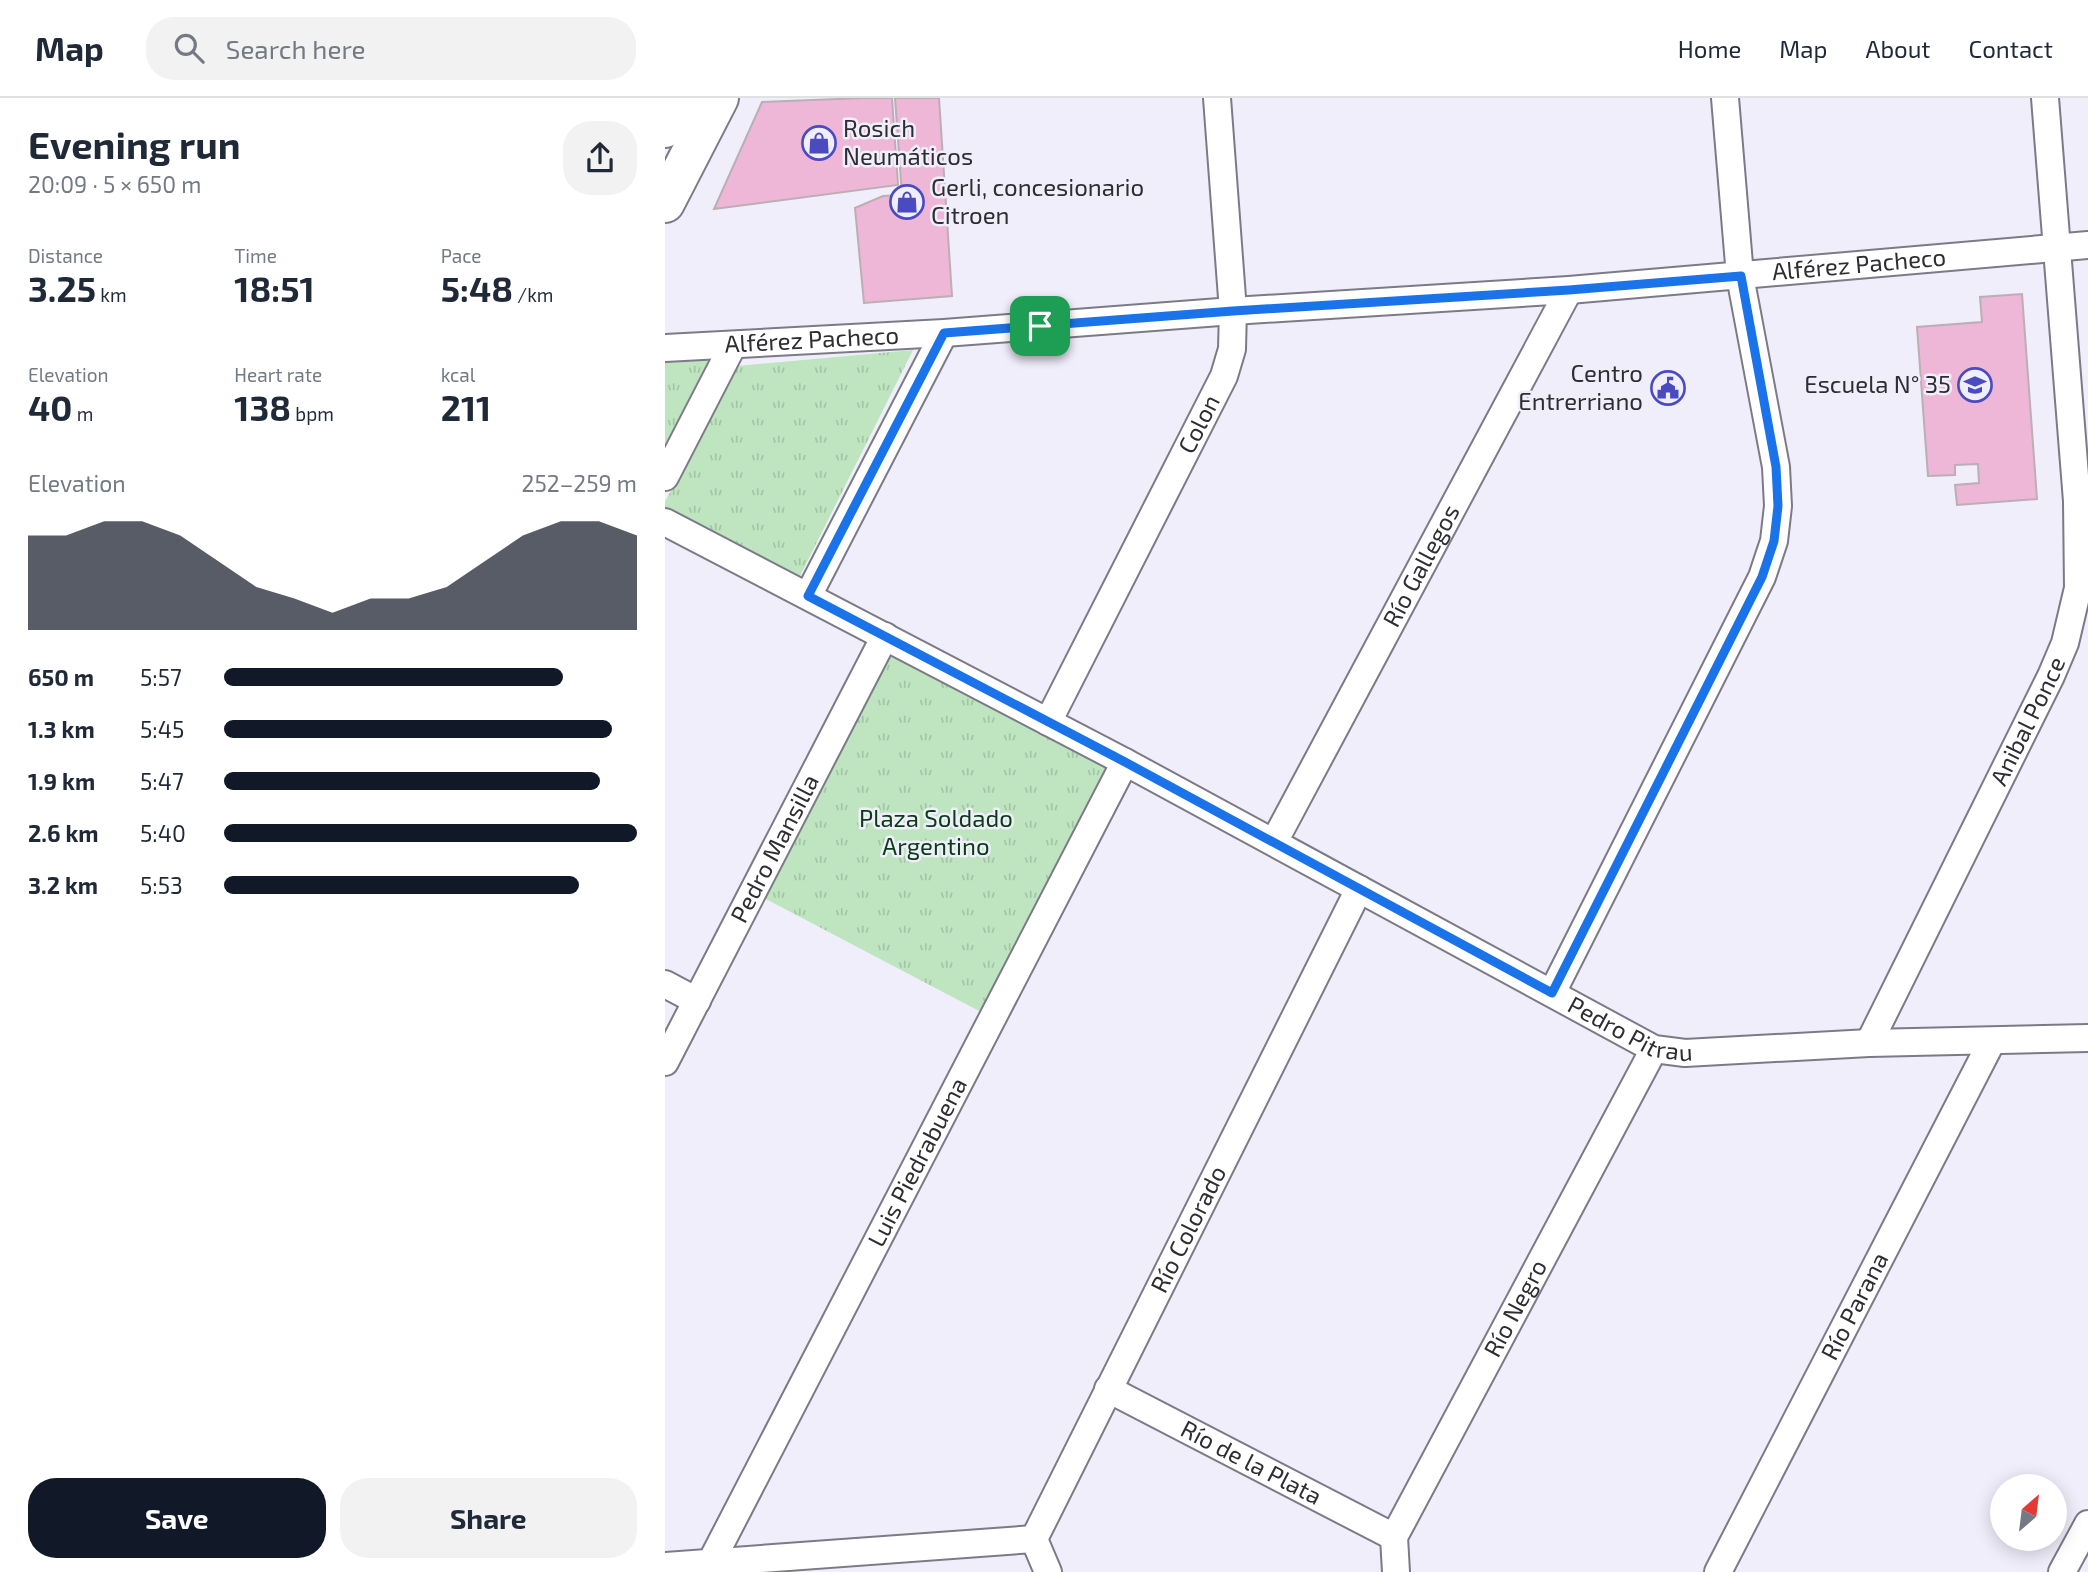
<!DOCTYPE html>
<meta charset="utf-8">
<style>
body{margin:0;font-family:"Exo 2",sans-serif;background:#f2f2f3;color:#1f2937;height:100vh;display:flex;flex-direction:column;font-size:26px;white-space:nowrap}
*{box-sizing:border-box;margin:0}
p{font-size:23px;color:#747a83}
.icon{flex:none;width:38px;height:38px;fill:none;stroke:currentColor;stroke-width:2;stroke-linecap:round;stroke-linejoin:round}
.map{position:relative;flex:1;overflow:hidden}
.drawer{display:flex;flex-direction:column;background:#fff;width:665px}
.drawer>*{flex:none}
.needle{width:46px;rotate:28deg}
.fabs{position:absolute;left:1325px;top:1376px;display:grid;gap:14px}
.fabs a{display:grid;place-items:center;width:77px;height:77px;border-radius:50%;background:#fff;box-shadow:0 4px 18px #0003;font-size:35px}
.pin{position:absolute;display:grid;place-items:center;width:60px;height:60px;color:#fff;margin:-30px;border-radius:14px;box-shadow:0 4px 10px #0006}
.round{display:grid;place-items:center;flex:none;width:74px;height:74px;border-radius:28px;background:#f2f2f3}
.summary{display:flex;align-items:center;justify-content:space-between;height:119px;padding:0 28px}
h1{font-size:38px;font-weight:700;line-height:52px}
.metrics{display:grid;grid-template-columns:repeat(3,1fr);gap:10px;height:119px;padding:7px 28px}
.metrics div{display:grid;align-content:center}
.metrics b{font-size:35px;font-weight:700}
.metrics small{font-size:19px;font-weight:400}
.metrics p{font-size:19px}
.chart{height:196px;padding:14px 28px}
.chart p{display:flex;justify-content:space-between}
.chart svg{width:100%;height:126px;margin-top:7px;fill:#111827;opacity:.7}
.action{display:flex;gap:14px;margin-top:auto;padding:14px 28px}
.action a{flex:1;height:80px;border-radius:28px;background:#111827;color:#fff;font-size:28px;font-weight:700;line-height:80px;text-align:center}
.action a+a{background:#f2f2f3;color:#1f2937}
ul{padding:0 28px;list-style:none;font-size:23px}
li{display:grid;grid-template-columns:112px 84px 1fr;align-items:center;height:52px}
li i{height:18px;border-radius:9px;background:#111827}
header{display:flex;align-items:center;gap:42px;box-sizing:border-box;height:98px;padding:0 35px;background:#fff;border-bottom:2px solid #e0e1e3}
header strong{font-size:33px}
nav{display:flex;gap:38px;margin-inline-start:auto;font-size:24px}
.search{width:490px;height:63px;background:#f2f2f3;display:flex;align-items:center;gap:18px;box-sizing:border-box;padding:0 24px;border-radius:28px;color:#747a83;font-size:26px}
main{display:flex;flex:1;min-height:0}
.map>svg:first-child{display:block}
</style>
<header>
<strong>Map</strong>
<div class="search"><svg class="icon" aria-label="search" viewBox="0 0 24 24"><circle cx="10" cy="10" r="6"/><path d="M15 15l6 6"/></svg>Search here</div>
<nav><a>Home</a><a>Map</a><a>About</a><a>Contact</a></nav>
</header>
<main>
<section class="drawer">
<div class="summary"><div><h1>Evening run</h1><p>20:09 · 5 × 650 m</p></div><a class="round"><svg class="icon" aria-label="share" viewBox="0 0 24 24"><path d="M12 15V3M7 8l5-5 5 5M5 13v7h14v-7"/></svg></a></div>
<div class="metrics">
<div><p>Distance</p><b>3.25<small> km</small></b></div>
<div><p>Time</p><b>18:51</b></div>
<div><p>Pace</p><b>5:48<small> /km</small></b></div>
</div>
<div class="metrics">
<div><p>Elevation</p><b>40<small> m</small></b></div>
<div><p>Heart rate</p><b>138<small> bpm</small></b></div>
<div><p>kcal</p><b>211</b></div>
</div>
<div class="chart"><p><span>Elevation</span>252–259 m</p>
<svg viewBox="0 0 160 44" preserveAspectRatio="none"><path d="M0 44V11L10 11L20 6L30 6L40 11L50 20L60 29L70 33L80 38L90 33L100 33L110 29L120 20L130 11L140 6L150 6L160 11V44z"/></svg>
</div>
<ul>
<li><b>650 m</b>5:57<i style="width:82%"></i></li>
<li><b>1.3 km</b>5:45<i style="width:94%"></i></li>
<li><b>1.9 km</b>5:47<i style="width:91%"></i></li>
<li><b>2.6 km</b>5:40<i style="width:100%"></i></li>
<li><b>3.2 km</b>5:53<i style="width:86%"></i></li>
</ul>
<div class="action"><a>Save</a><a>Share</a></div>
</section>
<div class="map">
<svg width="1423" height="1474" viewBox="0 0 1423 1474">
<defs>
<pattern id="grass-tufts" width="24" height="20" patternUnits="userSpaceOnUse" patternTransform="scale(1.75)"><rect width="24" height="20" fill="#bee5c0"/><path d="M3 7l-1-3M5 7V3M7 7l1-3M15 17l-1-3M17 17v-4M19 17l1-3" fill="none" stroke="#a4c5a5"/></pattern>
</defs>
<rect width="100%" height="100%" fill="#f0eefb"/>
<g fill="url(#grass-tufts)">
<polygon points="248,252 135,478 0,409 0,404 71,268"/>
<polygon points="46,261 0,354 0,262"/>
<polygon points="227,556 444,670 316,914 99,800"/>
</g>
<g fill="#efb7d7" stroke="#bbaeb5" stroke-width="2">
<polygon points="198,0 227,0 233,87 49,111 97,4"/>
<polygon points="230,0 274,0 287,198 199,205 190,110 218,98 237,97"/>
<polygon points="1357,196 1372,401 1292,407 1290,387 1314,385 1313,366 1290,367 1290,377 1263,378 1252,229 1317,224 1315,199"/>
</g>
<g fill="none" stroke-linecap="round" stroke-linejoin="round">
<g stroke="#7c7a86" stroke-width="30">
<g id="street">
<path id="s1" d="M0 250 279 235 568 213 904 192 1423 147"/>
<polyline points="0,379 68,247"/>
<path id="s2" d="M0 424 460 664 989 951 1020 955 1204 945 1423 940"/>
<polyline points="143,498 279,235"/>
<path id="s3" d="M383 624 559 278 567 251 568 213 552 0"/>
<path id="s4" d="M609 744 904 192"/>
<polyline points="0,886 32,903"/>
<polyline points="887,895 1097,479 1109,443 1113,408 1111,369 1075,178 1060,0"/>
<path id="s5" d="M1204 945 1386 578 1400 545 1413 490 1412 403 1380 0"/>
<path id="s6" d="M0 964 220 538"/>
<path id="s7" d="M443 1291 729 1439"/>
<path id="s8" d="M46 1464 460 664"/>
<polyline points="0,1468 369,1441"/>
<path id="s9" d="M383 1474 369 1441 694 791"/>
<path id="s10" d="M731 1474 729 1439 989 951"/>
<path id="s11" d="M1053 1474 1327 943"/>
<polyline points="1397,1474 1423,1426"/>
</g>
</g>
<g stroke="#7c7a86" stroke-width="42">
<g id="secondary">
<polyline points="0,30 15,0"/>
<polyline points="0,105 54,0"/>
</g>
</g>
<use href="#street" stroke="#fff" stroke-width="26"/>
<use href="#secondary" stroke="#fff" stroke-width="38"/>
</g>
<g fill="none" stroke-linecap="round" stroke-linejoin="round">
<g stroke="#fff" stroke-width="14">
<polygon id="route" points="1076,178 1111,369 1113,408 1109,443 1097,479 887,895 460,664 143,498 279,235 568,213 904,192"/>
</g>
<use href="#route" stroke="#1a73e8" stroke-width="9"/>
</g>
<defs>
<g id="shop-ring" transform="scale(1.75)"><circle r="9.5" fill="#f0eefb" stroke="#4a4bc1" stroke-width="1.5"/><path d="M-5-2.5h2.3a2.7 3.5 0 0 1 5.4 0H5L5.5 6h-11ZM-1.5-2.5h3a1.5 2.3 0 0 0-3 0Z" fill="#4a4bc1"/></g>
<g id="school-ring" transform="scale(1.75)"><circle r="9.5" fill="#f0eefb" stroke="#4a4bc1" stroke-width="1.5"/><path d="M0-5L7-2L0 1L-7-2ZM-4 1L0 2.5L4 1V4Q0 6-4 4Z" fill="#4a4bc1"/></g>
<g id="civic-ring" transform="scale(1.75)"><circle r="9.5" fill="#f0eefb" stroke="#4a4bc1" stroke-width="1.5"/><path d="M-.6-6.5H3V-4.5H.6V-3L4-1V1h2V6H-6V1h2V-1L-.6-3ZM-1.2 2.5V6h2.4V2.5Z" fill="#4a4bc1"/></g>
</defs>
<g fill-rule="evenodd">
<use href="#shop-ring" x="154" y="45"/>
<use href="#shop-ring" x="242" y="104"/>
<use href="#school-ring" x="1310" y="287"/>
<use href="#civic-ring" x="1003" y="290"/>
</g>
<g text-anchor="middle" stroke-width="5" stroke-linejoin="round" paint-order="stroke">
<g font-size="24" fill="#2e2e32" stroke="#f0eefb" text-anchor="start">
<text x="178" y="39">Rosich<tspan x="178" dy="28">Neumáticos</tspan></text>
<text x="266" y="98">Gerli, concesionario<tspan x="266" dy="28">Citroen</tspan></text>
<text x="978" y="284" text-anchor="end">Centro<tspan x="978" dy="28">Entrerriano</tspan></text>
<text x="1286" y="295" text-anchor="end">Escuela N° 35</text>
</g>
<g font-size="24" fill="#2e2e32" stroke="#f0eefb">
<text dy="8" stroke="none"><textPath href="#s1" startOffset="1197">Alférez Pacheco</textPath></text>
<text dy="8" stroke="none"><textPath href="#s1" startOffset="147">Alférez Pacheco</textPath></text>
<text dy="8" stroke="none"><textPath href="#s3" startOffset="334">Colon</textPath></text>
<text dy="8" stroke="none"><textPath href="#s4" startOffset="313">Río Gallegos</textPath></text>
<text dy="8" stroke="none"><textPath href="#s5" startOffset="359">Anibal Ponce</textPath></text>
<text dy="8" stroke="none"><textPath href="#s6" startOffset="240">Pedro Mansilla</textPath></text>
<text dy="8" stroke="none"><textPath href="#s2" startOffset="1092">Pedro Pitrau</textPath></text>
<text dy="8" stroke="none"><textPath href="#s8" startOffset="450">Luis Piedrabuena</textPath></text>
<text dy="8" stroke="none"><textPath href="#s9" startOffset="382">Río Colorado</textPath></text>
<text dy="8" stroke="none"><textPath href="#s11" startOffset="299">Río Parana</textPath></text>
<text dy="8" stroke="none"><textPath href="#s10" startOffset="294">Río Negro</textPath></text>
<text dy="8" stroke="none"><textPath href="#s7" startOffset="161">Río de la Plata</textPath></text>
</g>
<g font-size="24" fill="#083c14" stroke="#f0eefb">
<text x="271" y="729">Plaza Soldado<tspan x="271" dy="28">Argentino</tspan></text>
</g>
</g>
</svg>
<div class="fabs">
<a><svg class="needle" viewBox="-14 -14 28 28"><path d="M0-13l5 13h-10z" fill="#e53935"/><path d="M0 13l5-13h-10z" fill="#747a83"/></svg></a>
</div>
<div class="pin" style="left:375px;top:228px;background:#1e9e55"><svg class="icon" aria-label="arrive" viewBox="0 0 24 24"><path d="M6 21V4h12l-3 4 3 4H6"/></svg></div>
</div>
</main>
